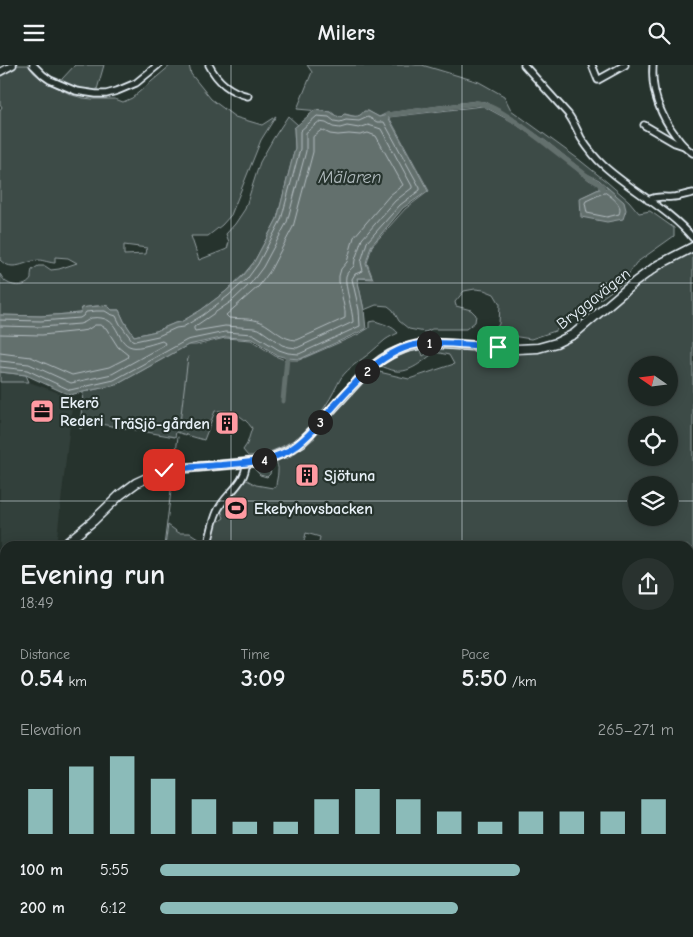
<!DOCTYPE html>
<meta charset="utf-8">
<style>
body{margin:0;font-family:"Comic Neue",sans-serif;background:#29322f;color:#f1f3f6;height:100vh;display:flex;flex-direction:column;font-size:19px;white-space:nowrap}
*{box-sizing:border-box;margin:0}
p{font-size:16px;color:#a0a5a5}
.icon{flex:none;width:28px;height:28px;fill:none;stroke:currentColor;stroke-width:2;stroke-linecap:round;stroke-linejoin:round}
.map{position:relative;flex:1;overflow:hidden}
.details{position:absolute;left:0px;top:476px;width:694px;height:396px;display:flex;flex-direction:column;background:#1c2622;border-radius:15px 15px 0 0;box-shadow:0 2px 12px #0003,0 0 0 1px #3a4340}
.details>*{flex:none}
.needle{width:32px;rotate:284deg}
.fabs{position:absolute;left:628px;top:291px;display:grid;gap:10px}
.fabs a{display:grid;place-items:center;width:50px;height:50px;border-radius:50%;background:#1c2622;box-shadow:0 2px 12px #0003,0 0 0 1px #3a4340;font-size:25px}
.pin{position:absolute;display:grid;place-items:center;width:42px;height:42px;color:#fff;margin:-21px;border-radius:10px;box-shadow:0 2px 8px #0006}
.km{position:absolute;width:25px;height:25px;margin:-12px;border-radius:50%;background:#222;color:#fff;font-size:14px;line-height:25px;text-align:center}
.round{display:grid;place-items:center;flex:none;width:52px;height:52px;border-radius:26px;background:#29322f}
.head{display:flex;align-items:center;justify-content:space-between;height:85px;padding:0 20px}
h1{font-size:28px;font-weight:600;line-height:38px}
.metrics{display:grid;grid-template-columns:repeat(3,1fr);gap:8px;height:85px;padding:5px 20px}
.metrics div{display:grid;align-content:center}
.metrics b{font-size:25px;font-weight:600}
.metrics small{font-size:14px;font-weight:400}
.metrics p{font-size:14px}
.chart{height:140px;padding:10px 20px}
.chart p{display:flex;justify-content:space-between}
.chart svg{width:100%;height:90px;margin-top:5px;stroke:#8bbbb9;stroke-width:6}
ul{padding:0 20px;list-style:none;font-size:16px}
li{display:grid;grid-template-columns:80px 60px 1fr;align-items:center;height:38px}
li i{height:12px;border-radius:6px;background:#8bbbb9}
header{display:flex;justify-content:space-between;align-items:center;height:65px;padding:0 20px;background:#1c2622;font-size:22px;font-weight:600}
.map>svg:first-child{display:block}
</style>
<header><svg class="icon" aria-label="menu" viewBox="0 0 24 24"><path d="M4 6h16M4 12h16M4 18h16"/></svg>Milers<svg class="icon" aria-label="search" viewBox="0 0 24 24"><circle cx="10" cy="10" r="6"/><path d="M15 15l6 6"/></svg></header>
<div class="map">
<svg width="693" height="872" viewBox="0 0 693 872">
<rect width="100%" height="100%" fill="#26332d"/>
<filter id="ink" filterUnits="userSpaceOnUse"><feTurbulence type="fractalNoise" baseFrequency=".02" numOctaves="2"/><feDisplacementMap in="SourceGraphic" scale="10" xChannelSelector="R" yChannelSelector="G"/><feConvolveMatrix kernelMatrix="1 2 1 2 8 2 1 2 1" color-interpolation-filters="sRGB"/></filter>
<g filter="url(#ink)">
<g fill="#333f3a">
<polygon points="0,317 29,317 73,333 56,481 5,481 5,642 0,641"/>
<polygon points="0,741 5,744 5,828 0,828"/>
</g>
<g fill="#3e4b47" stroke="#939ea0" fill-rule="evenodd">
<path d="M17 0H28L34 8 44 16 72 30 83 33 92 34H115L123 37 132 33 171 0H189L191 9 211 34 235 52 262 60 276 51 261 75 231 150 222 160 208 171H191L199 195 227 184 229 177 226 169 235 159 245 144 260 97 273 74 288 51 298 60 294 63 295 83 277 154 254 197 243 210 225 227 201 245 181 257 175 258 156 266 134 271 124 256 119 245H112L107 241H96L82 243 80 248 41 251 0 250V209C2 212 3 214 5 216 12 222 26 223 31 214 31 212 31 207 32 205L38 201H45L51 205 59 204 77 198 68 193 55 192V198C51 198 42 195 39 195 25 196 13 208 0 195V45L2 42 0 39V9ZM124 180 147 183 146 189 124 190Z"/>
<polygon points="75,0 104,0 96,28 78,25 61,18 62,14"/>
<polygon points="307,0 422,0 479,17 504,31 511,45 577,93 607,117 629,136 639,148 650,146 674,163 674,171 636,198 625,215 620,220 555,266 531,274 493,268 499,259 500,239 494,229 484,225 475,224 464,226 455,237 456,241 471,245 476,250 475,257 466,264 432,264 425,267 409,264 399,256 393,245 388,241 376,240 364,245 357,213 373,214 367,198 372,181 405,144 429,126 389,52 483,41 511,56 544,79 589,115 599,120 599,124 580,133 608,123 599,115 587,109 547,77 512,52 485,37 476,36 387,48 379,52 368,46 357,52 345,49 341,52 336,51 331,47 297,44 312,7"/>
<path d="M693 184V872H194V868H689V481H318L320 472 306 468 303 481H208L215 459 224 453 221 445 243 416 247 415 256 420 273 423 276 422C276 416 278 412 278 406 279 402 276 399 277 395L286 391 287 394 315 373H312L315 367 367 311 375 306 409 314 454 299 449 290 435 287C423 296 410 308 396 306 390 305 385 302 380 301 393 292 407 289 420 282L423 291 437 283H462L499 288 528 287 547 284 658 203ZM636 300H669V332H636ZM636 360H669V392H636ZM636 420H669V452H636Z"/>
<path d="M375 256C383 259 393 261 398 268 394 270 389 272 385 275 380 279 375 284 370 288 360 296 349 302 341 313 336 322 332 331 326 340 320 349 312 359 304 367 290 379 267 391 248 391L243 385 247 379 252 363C243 350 230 344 215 346L204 375 176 367 175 372 89 357 80 364 83 327 116 320 188 280H196L225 273 251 275 275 291 285 295H299L359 269 369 263V257Z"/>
<polygon points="0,307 26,310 29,317 0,317"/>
<polygon points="264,397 267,398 271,403 270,409 267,412 260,410 253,402 253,401"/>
<polygon points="168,460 179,468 190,468 201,475 204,481 198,480 197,481 165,481"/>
<polygon points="0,828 5,828 5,868 10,868 10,872 0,872"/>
</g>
<g fill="#636f6d" stroke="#98a3a5">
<path d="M315 45 331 47 336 51 341 52 344 49C352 51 359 54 364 46H368L379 52 387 50 428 126 403 143 371 181 366 198 372 213H357L364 245 366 264 300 294 287 293 276 290 253 274 226 272 188 280 116 320 69 330 26 310 0 307V250L41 251 80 248 82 243C89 241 98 242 103 240L108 241 112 245H119L124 256 134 271 156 266 175 258 181 257 201 245 225 227 244 210 254 197 277 154 295 83 294 63Z"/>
<polygon points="608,123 624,137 626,145 623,154 607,157 581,152 580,133 599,124"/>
</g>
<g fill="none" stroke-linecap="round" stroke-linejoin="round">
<g stroke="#b3bdc0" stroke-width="1">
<path d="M319 57 326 58 333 62 340 63 347 61 359 63 368 60 375 62 381 64 412 121V123L395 136 362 174 355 195 354 201C351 204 347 207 346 211 344 219 353 246 353 257L297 283 289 282 282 280 259 264 254 263 225 261 195 266 194 264V262L232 236 251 218 263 202 287 157 306 86V68Z"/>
<path d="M322 65 330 69 338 70 349 69 360 70 368 68 376 71 403 120 390 130 354 172 347 197 341 204 339 211V217L345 246V253L297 275C282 275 274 263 261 257 252 253 239 254 229 253L226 250 259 221 270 206 293 162 313 87V72Z"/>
<path d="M606 128C613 133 623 140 619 149L607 152 587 148 585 138 586 136 601 129Z"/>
<polyline points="0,255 41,256 80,253 83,251 86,247 96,246 105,246 110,249 116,251 120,259 132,275 135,276 158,271 176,263 183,262 203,250 228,231 247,214 258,199 281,155 300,84 300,66 317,51 329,52 334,56 340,57 346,55 359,56 368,52 377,57 384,57 420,123 420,125 400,140 367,177 361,197 363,206 355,209 352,214 359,245 360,261 299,289 288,288 279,285 253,269 225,267 187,275 114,315 70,325 27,305 0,302"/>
<path d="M0 261 41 262 80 259 85 257 91 253C122 249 114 278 132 282 139 284 155 278 162 276L165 278 164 280 112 309 71 318 29 299 0 296"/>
<polyline points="0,269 42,270 81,266 87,265 95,260 100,260 106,263 118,282 128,290 127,293 109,302 72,310 31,292 0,288"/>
</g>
<g stroke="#98a3a5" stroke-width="1">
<polyline points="179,366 188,292"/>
<polyline points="175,393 178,372"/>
<polyline points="164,481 173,410"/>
<polyline points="115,872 116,868"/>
</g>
<g stroke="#636f6d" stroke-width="5">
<path d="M387 50 478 38C494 41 509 52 523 62 543 76 562 92 582 107 588 113 598 116 603 123"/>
<polyline points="283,336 287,293"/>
</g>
<g stroke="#e8f1f8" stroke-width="9">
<g id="minor">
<polyline points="33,0 43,10 50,15 76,26 96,29 106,29 117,26 136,18 158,0"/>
<path d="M209 0C217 16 231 27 248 31"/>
<path d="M524 0 568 49C574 57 577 65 581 73 587 82 594 92 603 100 631 126 668 143 693 173"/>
<polyline points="592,0 598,15 625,0"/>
<path d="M653 0C651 27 660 50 676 71 681 78 686 84 693 88"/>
<polyline points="0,7 13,0"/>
<polyline points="644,60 675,78 684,81"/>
<path d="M648 135C659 130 662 133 672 132 679 132 686 129 693 128"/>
<path d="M207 481C211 470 212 458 217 447 224 429 247 419 246 397"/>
<polyline points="13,872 13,868"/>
</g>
</g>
<g stroke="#e8f1f8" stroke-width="11">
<g id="secondary">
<polyline points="63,481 93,456 120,430 136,418 164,405 256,397 271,393 287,386 302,377 366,307 381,295 391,289 405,283 428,278 517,284 538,283 556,278 574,269 635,217 658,200 693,182"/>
<polyline points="0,508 5,506"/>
</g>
</g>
<use href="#minor" stroke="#26332d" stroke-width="5.5"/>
<use href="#secondary" stroke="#26332d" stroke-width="8"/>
</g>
</g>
<g fill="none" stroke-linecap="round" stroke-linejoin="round" filter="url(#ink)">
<g stroke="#fff" stroke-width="10">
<path id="route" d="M164 405C183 403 202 401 221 400 244 398 267 397 288 386 307 375 320 357 334 341 359 313 388 279 430 278 452 277 475 281 498 282"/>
</g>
<use href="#route" stroke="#1a73e8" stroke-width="6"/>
</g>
<path fill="none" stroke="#e8f1f8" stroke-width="1" stroke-opacity="0.55" d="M231 0V481M462 0V481M0 218H693M0 436H636M669 436H693M0 654H5M689 654H693M231 868V872M462 868V872"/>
<defs>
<g id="office-square" transform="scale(1.25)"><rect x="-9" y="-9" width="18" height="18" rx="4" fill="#ff9aa2" stroke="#26332d"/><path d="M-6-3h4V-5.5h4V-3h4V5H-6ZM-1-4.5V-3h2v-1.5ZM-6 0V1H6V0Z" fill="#111"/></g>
<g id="building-square" transform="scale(1.25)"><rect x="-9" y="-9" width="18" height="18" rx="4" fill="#ff9aa2" stroke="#26332d"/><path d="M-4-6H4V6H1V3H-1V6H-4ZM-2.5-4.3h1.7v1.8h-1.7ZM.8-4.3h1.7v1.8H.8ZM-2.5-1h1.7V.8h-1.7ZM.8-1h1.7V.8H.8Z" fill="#111"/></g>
<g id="stadium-square" transform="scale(1.25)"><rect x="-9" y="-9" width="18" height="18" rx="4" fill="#ff9aa2" stroke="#26332d"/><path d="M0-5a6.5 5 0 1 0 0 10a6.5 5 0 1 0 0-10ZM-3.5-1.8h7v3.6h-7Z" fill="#111"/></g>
</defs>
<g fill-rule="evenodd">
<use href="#office-square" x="42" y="346"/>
<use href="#building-square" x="227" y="358"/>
<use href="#building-square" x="307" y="410"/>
<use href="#stadium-square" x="236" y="443"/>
</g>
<g text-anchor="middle" stroke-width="4.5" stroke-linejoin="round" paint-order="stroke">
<g font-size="16" fill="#e8f1f8" stroke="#26332d">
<text transform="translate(593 233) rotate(-38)" y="6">Bryggavägen</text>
</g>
<g font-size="16" font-weight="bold" fill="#e8f1f8" stroke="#26332d" text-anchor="start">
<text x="60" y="343">Ekerö<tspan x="60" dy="18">Rederi</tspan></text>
<text x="210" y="364" text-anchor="end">TräSjö-gården</text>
<text x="324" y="416">Sjötuna</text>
<text x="254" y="449">Ekebyhovsbacken</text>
</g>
<g font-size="18" font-style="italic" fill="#b3bdc0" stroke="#26332d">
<text x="350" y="118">Mälaren</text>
</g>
</g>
</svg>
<div class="fabs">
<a><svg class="needle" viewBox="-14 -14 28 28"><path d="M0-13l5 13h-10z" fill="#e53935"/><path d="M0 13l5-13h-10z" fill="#a0a5a5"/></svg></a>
<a><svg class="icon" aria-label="locate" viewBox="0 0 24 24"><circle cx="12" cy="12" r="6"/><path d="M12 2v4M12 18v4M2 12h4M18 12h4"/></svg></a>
<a><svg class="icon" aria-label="layers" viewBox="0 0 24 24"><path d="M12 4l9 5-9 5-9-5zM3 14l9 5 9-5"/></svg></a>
</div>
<div class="pin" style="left:498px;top:282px;background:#1e9e55"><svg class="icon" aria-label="arrive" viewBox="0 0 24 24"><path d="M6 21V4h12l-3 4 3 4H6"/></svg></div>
<div class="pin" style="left:164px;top:405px;background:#d93025"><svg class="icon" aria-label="check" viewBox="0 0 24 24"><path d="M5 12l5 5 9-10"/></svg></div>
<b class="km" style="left:429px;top:278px">1</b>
<b class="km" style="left:367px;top:306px">2</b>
<b class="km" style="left:320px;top:357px">3</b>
<b class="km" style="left:264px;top:395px">4</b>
<section class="details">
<div class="head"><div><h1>Evening run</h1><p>18:49</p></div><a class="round"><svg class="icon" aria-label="share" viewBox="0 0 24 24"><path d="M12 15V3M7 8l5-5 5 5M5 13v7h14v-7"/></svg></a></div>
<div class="metrics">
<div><p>Distance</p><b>0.54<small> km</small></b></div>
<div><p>Time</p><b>3:09</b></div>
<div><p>Pace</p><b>5:50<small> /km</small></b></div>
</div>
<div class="chart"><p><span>Elevation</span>265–271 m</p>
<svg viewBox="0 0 160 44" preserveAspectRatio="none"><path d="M5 44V22M15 44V11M25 44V6M35 44V17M45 44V27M55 44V38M65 44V38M75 44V27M85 44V22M95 44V27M105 44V33M115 44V38M125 44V33M135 44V33M145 44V33M155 44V27"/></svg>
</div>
<ul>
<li><b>100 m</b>5:55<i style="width:70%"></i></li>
<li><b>200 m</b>6:12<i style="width:58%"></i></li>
</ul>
</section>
</div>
